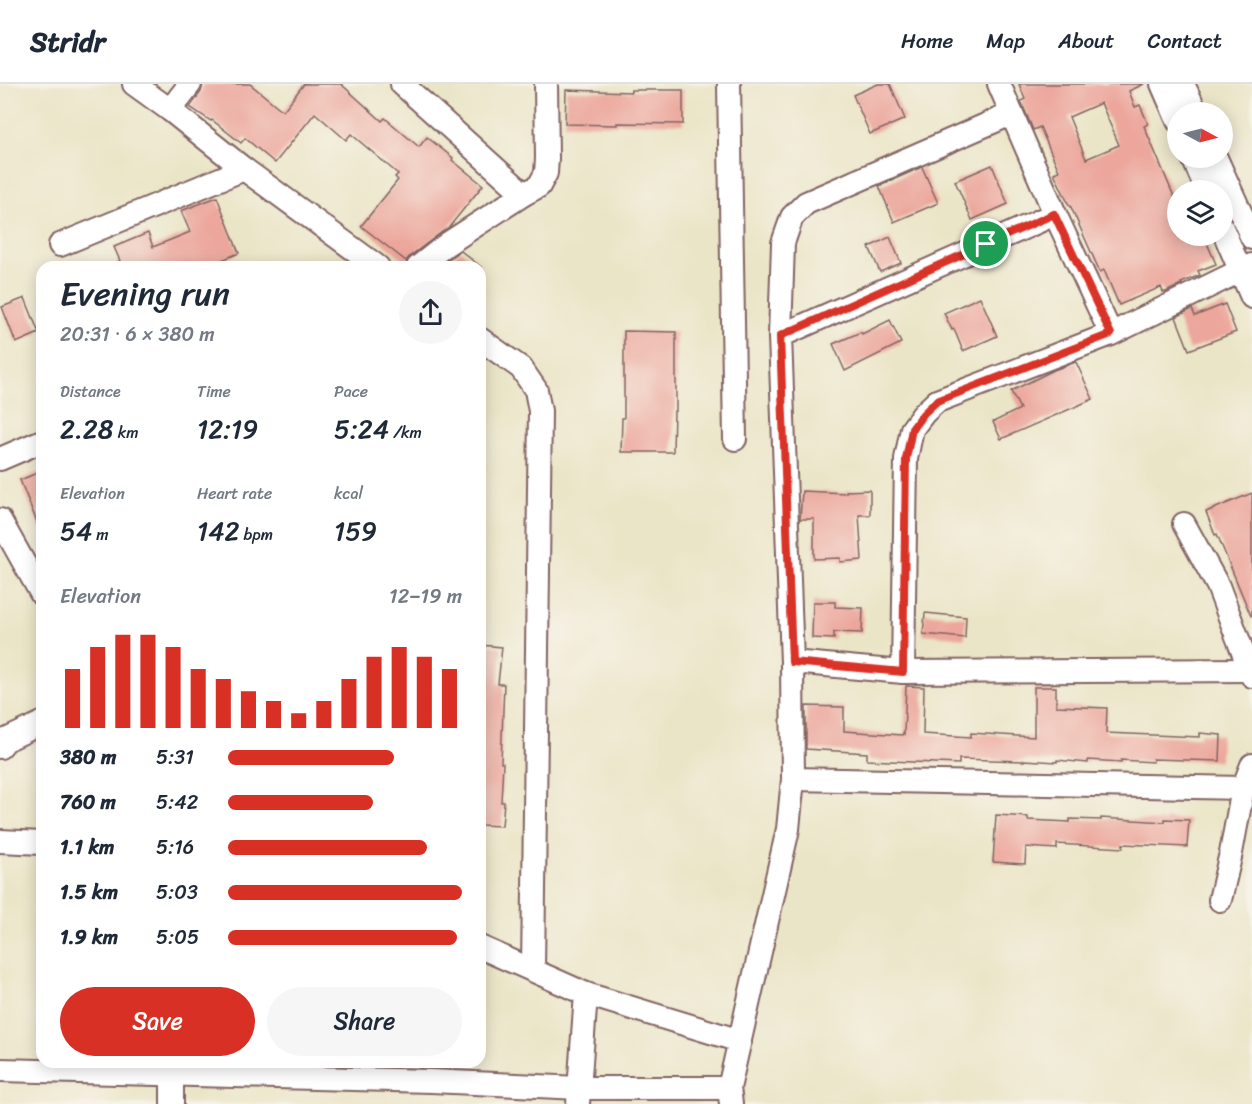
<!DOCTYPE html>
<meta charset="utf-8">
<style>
body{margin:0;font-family:Sriracha,sans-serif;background:#f6f6f7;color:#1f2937;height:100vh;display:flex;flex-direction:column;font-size:22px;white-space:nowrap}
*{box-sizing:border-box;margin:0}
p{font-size:20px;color:#747a83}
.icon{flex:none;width:33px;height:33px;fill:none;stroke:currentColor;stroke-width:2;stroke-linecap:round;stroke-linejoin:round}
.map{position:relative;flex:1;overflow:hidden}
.sheet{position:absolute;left:36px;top:177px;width:450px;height:807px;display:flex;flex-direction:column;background:#fff;border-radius:18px;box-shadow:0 3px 15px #0003}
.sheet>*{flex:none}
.needle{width:39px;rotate:97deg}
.controls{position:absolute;left:1167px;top:18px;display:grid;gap:12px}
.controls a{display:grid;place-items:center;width:66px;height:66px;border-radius:50%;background:#fff;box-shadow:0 3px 15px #0003;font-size:30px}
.pin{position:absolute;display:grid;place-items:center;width:51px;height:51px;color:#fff;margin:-26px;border:3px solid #fff;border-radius:50%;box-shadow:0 2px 6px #0007}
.round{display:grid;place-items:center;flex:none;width:63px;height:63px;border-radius:32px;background:#f6f6f7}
.overview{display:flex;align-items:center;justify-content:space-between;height:102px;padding:0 24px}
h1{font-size:33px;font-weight:600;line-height:45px}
.metrics{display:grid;grid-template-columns:repeat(3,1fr);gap:9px;height:102px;padding:6px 24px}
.metrics div{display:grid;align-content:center}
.metrics b{font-size:26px;font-weight:600}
.metrics small{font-size:16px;font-weight:400}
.metrics p{font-size:16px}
.chart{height:168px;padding:12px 24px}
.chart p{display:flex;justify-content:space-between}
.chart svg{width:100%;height:108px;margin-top:6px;stroke:#d93025;stroke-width:6}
.action{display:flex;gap:12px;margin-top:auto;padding:12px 24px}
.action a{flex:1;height:69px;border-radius:36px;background:#d93025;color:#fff;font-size:24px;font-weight:600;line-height:69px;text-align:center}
.action a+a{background:#f6f6f7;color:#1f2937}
ul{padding:0 24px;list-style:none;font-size:20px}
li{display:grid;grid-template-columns:96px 72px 1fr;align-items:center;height:45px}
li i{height:15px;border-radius:8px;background:#d93025}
header{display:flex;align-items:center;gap:36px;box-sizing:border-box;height:84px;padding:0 30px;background:#fff;border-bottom:2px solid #e0e1e3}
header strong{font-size:28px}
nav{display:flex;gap:33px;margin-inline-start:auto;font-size:21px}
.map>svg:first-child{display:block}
</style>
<header>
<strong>Stridr</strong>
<nav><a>Home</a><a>Map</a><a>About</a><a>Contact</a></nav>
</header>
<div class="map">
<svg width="1252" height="1020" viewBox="0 0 1252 1020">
<rect width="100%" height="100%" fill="#f7f3e8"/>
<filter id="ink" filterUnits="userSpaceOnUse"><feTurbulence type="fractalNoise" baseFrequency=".0167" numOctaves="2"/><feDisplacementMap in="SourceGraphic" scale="12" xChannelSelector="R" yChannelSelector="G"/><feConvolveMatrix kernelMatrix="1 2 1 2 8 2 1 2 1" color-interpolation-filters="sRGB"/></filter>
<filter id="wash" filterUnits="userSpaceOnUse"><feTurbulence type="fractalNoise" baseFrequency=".008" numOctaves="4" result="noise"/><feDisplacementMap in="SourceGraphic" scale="24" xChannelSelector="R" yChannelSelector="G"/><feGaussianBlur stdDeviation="1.35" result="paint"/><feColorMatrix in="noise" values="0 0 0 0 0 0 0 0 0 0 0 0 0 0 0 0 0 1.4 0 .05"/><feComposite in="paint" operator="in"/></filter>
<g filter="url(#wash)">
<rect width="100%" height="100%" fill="#ebe5c8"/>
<g id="blocks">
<g fill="#eca69b" fill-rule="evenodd">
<polygon points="203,0 250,0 283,27 304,0 341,0 382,37 385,34 419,63 427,53 453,74 452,76 483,101 450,142 410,172 406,177 361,142 398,96 395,93 398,90 351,50 346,56 315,29 275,79 245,54 241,59 212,36 211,37 190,23 201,8"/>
<polygon points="878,0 890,0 905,35 870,50 853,11"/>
<path d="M1019 0H1144L1129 7 1135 23 1140 21 1148 40 1144 42 1178 122V152H1204L1216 180 1198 187 1200 191 1181 199 1182 200 1166 208H1163L1161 203 1119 221 1104 186 1100 188 1070 121H1069L1054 89 1059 87 1040 43 1033 46 1021 17 1025 15ZM1101 19 1119 61 1086 75 1069 33Z"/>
<polygon points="566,6 631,8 631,6 683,6 683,40 617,39 617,41 565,40"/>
<polygon points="992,81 1008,120 972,136 955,97"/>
<polygon points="922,83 938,119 894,138 879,102"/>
<polygon points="217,113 239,169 205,183 107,183 120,177 114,163 148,149 153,163 190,148 181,127"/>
<polygon points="890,153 901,179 880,188 869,163"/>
<polygon points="461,167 481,183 440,183 455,171"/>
<polygon points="980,213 997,252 963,267 954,245 952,246 944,229"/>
<polygon points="25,214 39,249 16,259 2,223"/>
<polygon points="1225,220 1236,248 1189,266 1176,233 1192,225 1195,232"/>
<polygon points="890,236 901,259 845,287 833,260 861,248 862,250"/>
<polygon points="624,247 676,248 676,327 674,327 673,368 621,368 622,334 624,334"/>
<polygon points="1076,278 1093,315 1001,355 993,338 1020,325 1011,307 1054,286"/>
<polygon points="42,387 42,447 41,448 20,396"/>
<polygon points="870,406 870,431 859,431 862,476 840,478 840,474 814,475 814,435 800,435 802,407 846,409 846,407"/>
<polygon points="1252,409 1252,531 1251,532 1217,450 1215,451 1206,428"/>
<polygon points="813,518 835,518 835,523 863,524 862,549 834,548 834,555 812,554"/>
<polygon points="925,529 966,533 965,554 923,550"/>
<polygon points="480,561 502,563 498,600 504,600 501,679 503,679 501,718 504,718 502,742 480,741"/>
<polygon points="906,602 924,603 923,650 971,653 971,649 1034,653 1034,603 1056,603 1056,622 1107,624 1106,649 1200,653 1200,649 1221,651 1220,677 1153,675 1153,678 1121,676 1121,678 1088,676 1088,679 1057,676 1057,678 1024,676 1024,677 959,675 959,680 867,676 867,669 806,665 806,622 844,623 844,647 902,651 903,649 904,650"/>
<polygon points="996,731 1028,733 1028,736 1070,738 1070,735 1101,736 1101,734 1165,738 1165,735 1189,736 1187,763 1123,760 1123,764 1057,760 1057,765 1026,763 1025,780 993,778"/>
</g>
</g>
</g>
<g filter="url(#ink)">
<use href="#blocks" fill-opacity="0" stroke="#826462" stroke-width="1.5"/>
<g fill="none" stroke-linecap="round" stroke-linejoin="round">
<g stroke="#826462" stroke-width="26">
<g id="street">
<polyline points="134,0 170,26 244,85 378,183"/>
<polyline points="402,0 524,110"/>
<polyline points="729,0 735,355"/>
<polyline points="999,0 1055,130 1111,250"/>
<polyline points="1162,0 1178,37"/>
<polyline points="1183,0 1196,28"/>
<polyline points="170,26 190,0"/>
<polyline points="1193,74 1207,106"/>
<polyline points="1216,74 1252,154"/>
<polyline points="1222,144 1252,213"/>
<polyline points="60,161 244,85"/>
<polyline points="418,183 447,160 524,110 539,102 546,89 547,74 546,0"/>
<polyline points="780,252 1055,130"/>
<polyline points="480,255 521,284 536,306 540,327 533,886"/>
<polyline points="0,375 42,357"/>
<polyline points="0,436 42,511"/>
<polyline points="1184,440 1218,502 1252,592"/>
<polyline points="792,578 903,588 1250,586"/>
<polyline points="903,588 906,375 912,345 924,329 937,317 1111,250 1252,181"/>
<polyline points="0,663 6,656 42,639"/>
<polyline points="793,695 1243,704"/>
<polyline points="0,757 42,759"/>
<polyline points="1220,816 1231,769 1243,704 1252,681"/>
<polyline points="480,863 586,910 740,957"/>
<polyline points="0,986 431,997 579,1004 729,1004"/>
<polyline points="172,1020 172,990"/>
<polyline points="578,1020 586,910"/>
<polyline points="731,1020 729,1004 788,745 793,695 792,578 780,252 783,159 792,133 806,119 1011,30"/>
</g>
</g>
<use href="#street" stroke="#fff" stroke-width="22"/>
</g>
</g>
<g fill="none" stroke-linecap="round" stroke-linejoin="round" filter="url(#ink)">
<g stroke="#fff" stroke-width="12">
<polygon id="route" points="1054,130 1111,250 937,317 924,329 912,345 906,375 903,588 792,578 780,252"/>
</g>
<use href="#route" stroke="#d93025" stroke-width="8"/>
</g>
</svg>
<div class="controls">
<a><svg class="needle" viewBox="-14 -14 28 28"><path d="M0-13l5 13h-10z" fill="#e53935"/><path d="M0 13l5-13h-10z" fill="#747a83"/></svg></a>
<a><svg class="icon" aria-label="layers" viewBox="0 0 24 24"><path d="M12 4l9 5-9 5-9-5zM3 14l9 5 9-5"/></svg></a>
</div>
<div class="pin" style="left:986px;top:160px;background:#1e9e55"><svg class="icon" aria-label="arrive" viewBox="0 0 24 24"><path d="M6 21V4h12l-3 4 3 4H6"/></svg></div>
<section class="sheet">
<div class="overview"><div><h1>Evening run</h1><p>20:31 · 6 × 380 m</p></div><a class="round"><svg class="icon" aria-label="share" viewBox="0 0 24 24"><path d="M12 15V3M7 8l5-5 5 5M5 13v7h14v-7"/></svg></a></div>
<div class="metrics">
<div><p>Distance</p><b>2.28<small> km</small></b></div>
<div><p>Time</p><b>12:19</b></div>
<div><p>Pace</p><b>5:24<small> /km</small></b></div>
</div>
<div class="metrics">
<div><p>Elevation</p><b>54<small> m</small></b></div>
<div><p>Heart rate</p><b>142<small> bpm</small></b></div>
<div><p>kcal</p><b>159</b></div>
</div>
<div class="chart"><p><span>Elevation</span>12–19 m</p>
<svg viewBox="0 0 160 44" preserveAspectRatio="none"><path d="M5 44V20M15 44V11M25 44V6M35 44V6M45 44V11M55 44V20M65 44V24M75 44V29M85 44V33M95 44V38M105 44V33M115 44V24M125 44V15M135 44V11M145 44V15M155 44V20"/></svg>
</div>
<ul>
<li><b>380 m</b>5:31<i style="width:71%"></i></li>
<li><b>760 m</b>5:42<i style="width:62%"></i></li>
<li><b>1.1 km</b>5:16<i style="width:85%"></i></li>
<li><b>1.5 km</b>5:03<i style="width:100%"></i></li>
<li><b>1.9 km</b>5:05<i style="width:98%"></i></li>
</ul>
<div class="action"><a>Save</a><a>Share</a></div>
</section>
</div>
